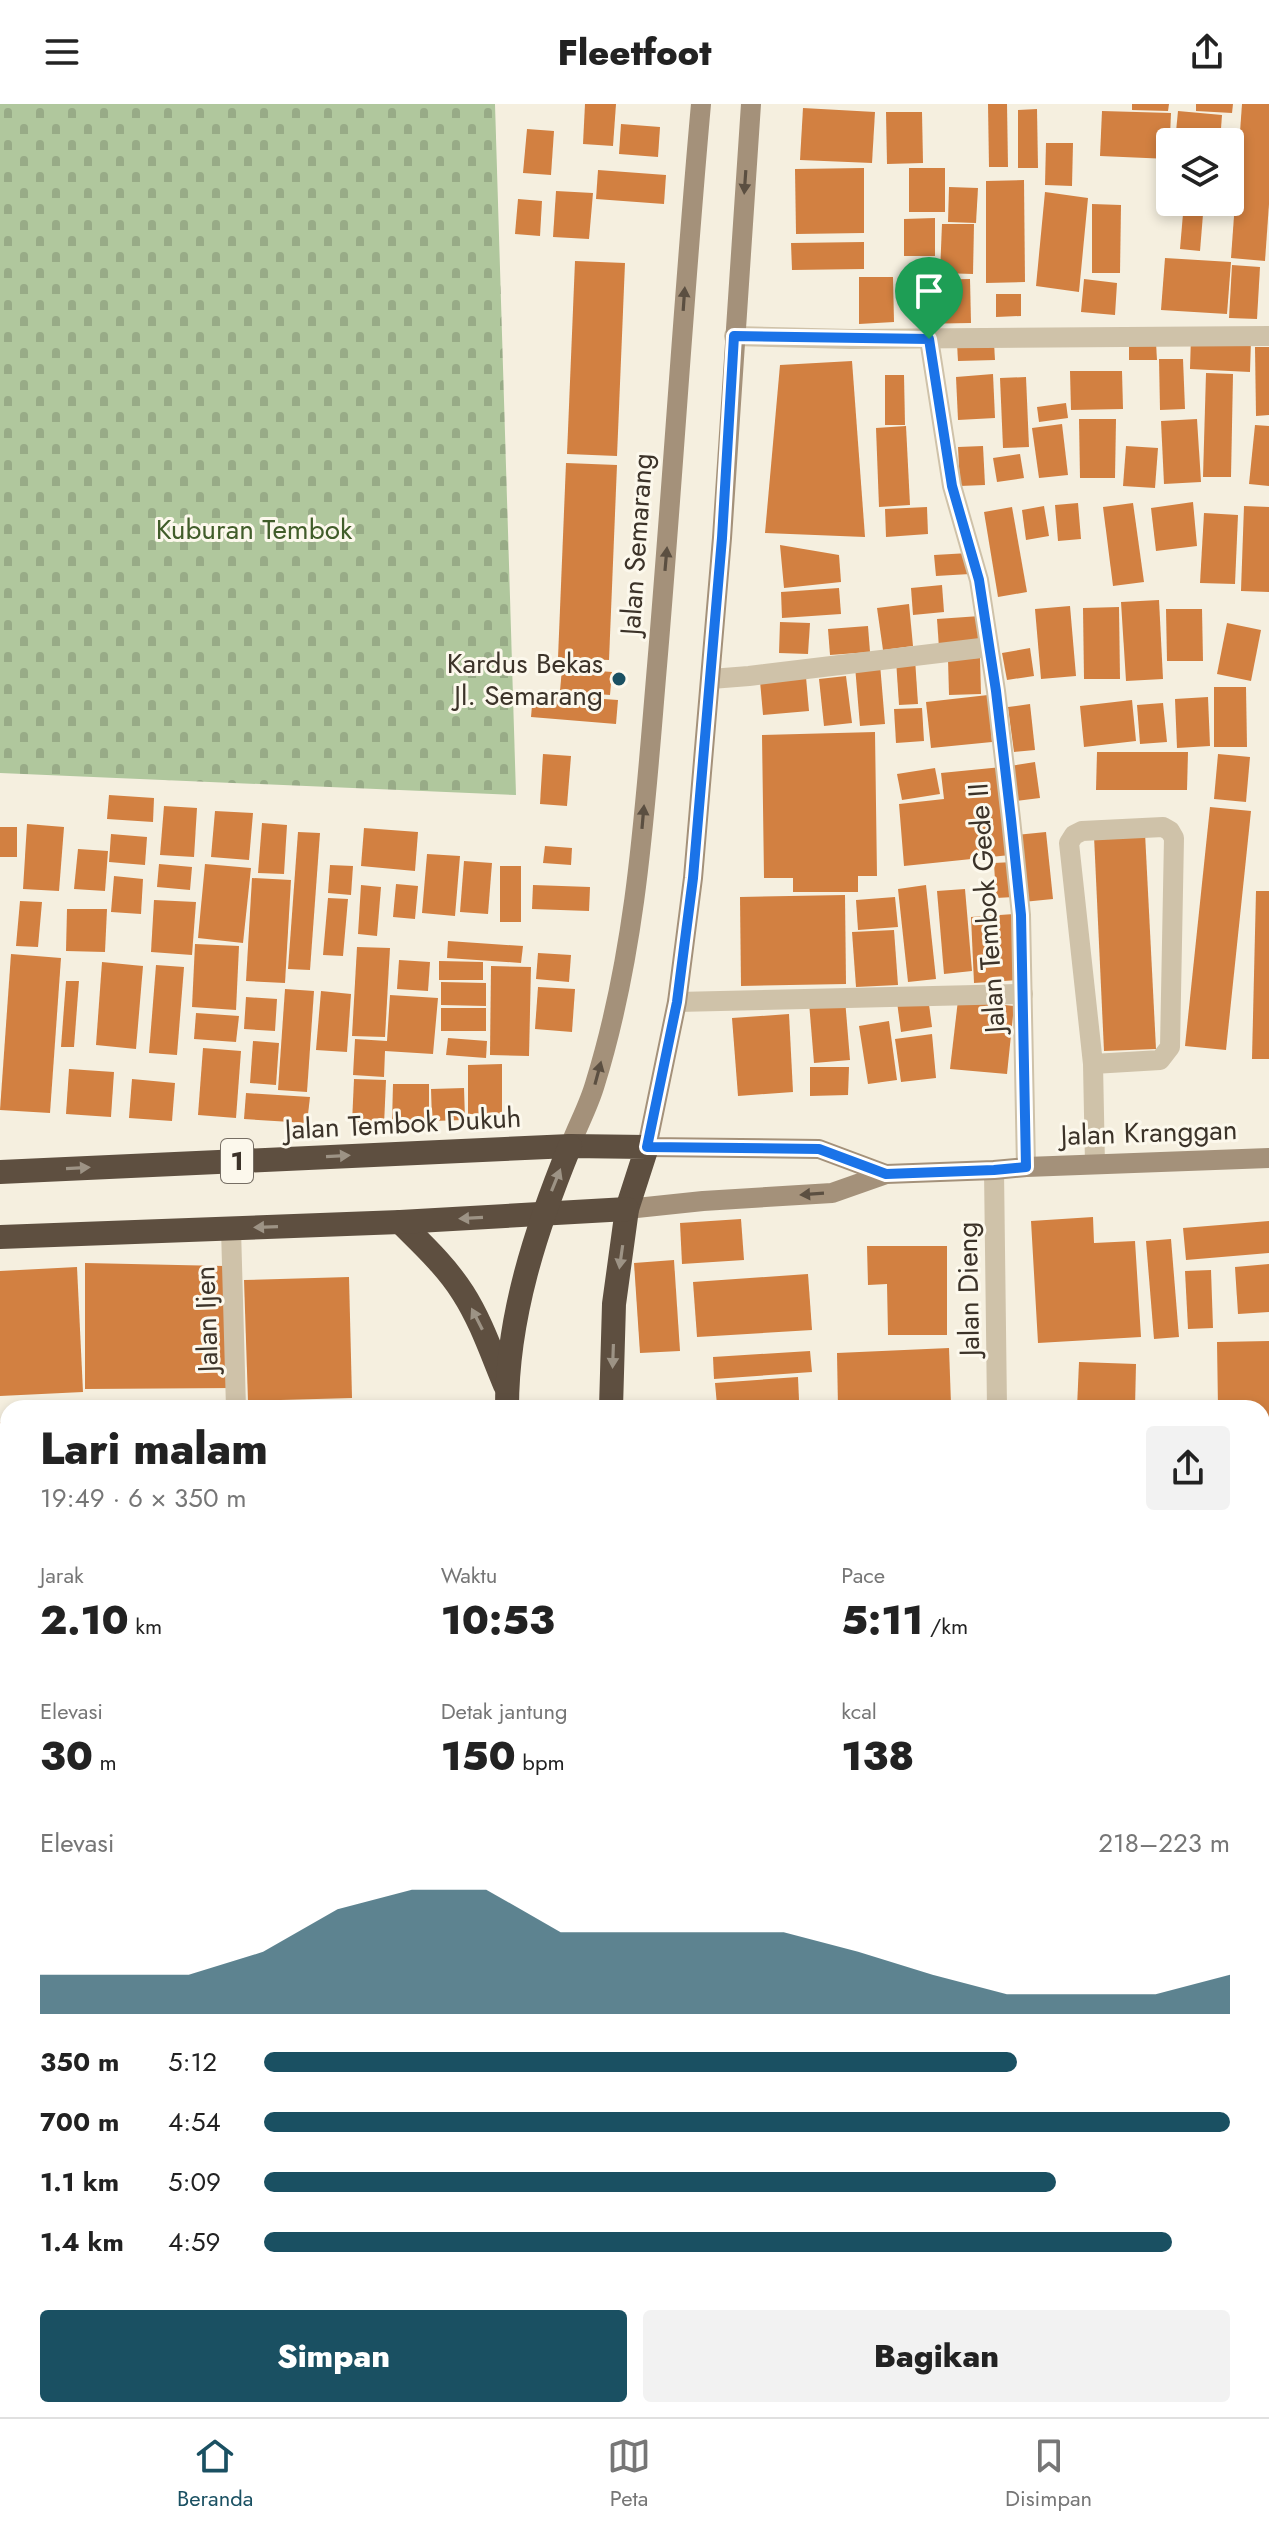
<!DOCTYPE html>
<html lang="id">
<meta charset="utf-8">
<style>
body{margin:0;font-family:Jost,sans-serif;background:#f2f2f2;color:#222;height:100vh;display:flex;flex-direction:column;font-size:30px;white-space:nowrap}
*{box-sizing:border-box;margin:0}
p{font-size:26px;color:#767676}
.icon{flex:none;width:44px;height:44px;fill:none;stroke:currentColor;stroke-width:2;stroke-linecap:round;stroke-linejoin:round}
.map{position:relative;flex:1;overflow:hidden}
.sheet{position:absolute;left:0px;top:1296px;width:1270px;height:1018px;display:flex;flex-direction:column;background:#fff;border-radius:24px 24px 0 0;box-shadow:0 4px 12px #0003}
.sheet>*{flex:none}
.buttons{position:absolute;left:1156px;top:24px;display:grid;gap:16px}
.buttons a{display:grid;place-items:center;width:88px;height:88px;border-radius:8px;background:#fff;box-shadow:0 4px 12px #0003;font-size:40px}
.pin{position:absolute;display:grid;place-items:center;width:68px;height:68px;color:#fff;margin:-82px -34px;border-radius:50% 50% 50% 0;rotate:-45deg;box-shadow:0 0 8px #0007}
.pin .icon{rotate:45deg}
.round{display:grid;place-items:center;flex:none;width:84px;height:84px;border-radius:8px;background:#f2f2f2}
.overview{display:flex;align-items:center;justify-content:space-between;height:136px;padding:0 40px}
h1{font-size:44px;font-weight:800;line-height:60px}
.figures{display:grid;grid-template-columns:repeat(3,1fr);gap:12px;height:136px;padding:8px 40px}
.figures div{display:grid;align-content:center}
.figures b{font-size:40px;font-weight:800}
.figures small{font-size:22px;font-weight:400}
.figures p{font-size:22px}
.chart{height:224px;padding:16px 40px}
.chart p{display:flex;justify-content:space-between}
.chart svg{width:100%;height:144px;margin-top:8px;fill:#1a5062;opacity:.7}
.button{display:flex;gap:16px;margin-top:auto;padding:16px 40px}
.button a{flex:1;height:92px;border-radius:8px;background:#1a5062;color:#fff;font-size:32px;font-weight:800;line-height:92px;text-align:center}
.button a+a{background:#f2f2f2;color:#222}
ul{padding:0 40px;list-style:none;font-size:26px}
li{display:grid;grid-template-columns:128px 96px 1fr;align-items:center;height:60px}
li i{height:20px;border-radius:10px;background:#1a5062}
header{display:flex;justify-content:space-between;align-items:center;height:104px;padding:0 40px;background:#fff;font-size:36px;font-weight:800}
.tab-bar{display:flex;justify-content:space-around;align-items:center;height:112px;border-top:2px solid #e0e0e0;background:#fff;font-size:22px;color:#767676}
.tab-bar a{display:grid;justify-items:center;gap:4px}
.tab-bar .selected{color:#1a5062}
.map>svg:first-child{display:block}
</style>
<header><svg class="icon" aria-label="menu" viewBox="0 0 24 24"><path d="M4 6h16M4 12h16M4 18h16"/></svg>Fleetfoot<svg class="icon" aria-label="share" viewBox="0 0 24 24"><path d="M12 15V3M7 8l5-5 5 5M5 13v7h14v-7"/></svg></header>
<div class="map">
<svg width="1269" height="2313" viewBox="0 0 1269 2313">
<defs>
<pattern id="cemetery-stones" width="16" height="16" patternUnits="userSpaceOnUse" patternTransform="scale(2)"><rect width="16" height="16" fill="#b0c79d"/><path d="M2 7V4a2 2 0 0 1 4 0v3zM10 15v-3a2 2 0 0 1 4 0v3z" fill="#98ab87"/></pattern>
</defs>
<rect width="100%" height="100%" fill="#f5efdf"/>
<polygon fill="url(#cemetery-stones)" points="0,0 495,0 516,691 0,669"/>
<g fill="#d28041">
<polygon points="585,0 616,0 613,42 583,40"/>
<polygon points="988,0 1007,0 1008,63 989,63"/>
<polygon points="1132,0 1169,0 1168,7 1132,6"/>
<polygon points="1196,0 1233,0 1232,9 1196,7"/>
<polygon points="1242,0 1269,0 1269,100 1265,157 1231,154"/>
<polygon points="803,4 875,8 872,59 800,56"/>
<polygon points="1037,5 1038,64 1018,64 1018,6"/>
<polygon points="1102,7 1171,9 1169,55 1100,52"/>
<polygon points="1178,7 1222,11 1220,38 1175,38"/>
<polygon points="886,8 922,8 923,59 887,60"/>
<polygon points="621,20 660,23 658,53 619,50"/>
<polygon points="527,25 554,27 551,71 523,69"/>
<polygon points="1046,39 1073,39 1072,82 1045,81"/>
<polygon points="864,64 864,129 796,130 795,65"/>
<rect x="909" y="64" width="36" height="44"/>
<polygon points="598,66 666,71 664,100 596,95"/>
<polygon points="1024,76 1025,178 986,179 986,77"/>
<polygon points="949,83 978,84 976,119 948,118"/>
<polygon points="556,87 593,89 589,135 553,133"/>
<polygon points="1045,88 1088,94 1079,188 1036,182"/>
<polygon points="518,95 542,97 540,132 515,130"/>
<polygon points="1184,98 1204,98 1200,147 1180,145"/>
<polygon points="1092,100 1121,101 1120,169 1092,169"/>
<polygon points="935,114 935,152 904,152 904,115"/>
<polygon points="942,120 974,120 973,170 940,169"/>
<polygon points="864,138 864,165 792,166 791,139"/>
<polygon points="1165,154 1231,158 1227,210 1161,206"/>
<polygon points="575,157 625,159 617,352 567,350"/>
<polygon points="1232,161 1260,163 1257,215 1229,214"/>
<polygon points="859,173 893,173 894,218 859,220"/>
<polygon points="970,175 971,219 914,220 914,176"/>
<polygon points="1084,175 1117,179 1115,211 1081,208"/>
<polygon points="996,190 1021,190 1021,212 996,213"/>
<polygon points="1191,232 1251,235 1250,268 1190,265"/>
<polygon points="994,239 995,256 958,257 957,240"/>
<polygon points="1129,239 1156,239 1157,256 1129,256"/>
<polygon points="1255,243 1269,243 1269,311 1256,312"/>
<polygon points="1159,255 1183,255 1185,305 1160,306"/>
<polygon points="852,257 865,433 765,429 780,261"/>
<polygon points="1070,267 1122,267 1123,305 1071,306"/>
<polygon points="1206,269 1233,270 1231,373 1203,373"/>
<polygon points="993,270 995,314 958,316 956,273"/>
<polygon points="885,271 904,271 905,321 885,321"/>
<polygon points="1026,273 1029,343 1003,344 1000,274"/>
<polygon points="1066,299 1068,314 1039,318 1037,303"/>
<polygon points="1079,315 1116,315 1115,374 1080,374"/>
<polygon points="1197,315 1201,378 1164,380 1161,317"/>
<polygon points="1062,320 1068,371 1039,374 1032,324"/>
<polygon points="1255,321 1269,322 1269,382 1249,380"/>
<polygon points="906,322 910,401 879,403 876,324"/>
<polygon points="983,342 985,381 960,382 958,343"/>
<polygon points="1126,342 1158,344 1155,384 1123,382"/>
<polygon points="1020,350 1024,374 997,378 993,354"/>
<polygon points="566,359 617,361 609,556 558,554"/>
<polygon points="1193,398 1197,442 1156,447 1151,404"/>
<polygon points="1078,399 1081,435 1058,437 1055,401"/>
<polygon points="1133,399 1144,478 1113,482 1103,403"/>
<polygon points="1044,402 1049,432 1026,436 1022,406"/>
<polygon points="1244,402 1269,403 1269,488 1241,487"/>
<polygon points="927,403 928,430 886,433 885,405"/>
<polygon points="1012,403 1027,488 998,493 984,408"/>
<polygon points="1204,409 1238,411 1235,480 1200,479"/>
<polygon points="780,441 839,451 841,478 784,484"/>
<polygon points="969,449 970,470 936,472 934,451"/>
<polygon points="942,481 944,508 913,511 911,484"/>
<polygon points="839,484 841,510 782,514 781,488"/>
<polygon points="1159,496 1163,575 1126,577 1121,498"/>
<polygon points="909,500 913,542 883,546 877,504"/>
<polygon points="1070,502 1076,572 1041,575 1035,505"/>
<polygon points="1119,503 1120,575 1084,575 1083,504"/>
<polygon points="1166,505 1202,505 1203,557 1167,557"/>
<polygon points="980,512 982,541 939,544 937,515"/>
<polygon points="780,518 810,519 808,550 779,549"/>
<polygon points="1227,519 1261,526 1251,577 1217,570"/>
<polygon points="868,522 870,548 830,551 828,525"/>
<polygon points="1030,544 1034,572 1007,576 1002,549"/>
<polygon points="980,554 981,590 949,591 948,555"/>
<polygon points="915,555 918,600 899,601 896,556"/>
<polygon points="880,560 885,620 860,622 855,562"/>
<polygon points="562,564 612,568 610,591 560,587"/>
<polygon points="846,572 852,619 824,622 819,575"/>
<polygon points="806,573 809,607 763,611 760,577"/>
<polygon points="1214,583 1246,583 1247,643 1214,643"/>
<polygon points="533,590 618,596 616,620 531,613"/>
<polygon points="988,591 992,638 931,644 926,598"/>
<polygon points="1208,593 1210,642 1177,644 1175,595"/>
<polygon points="1132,596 1136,637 1084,643 1080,602"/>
<polygon points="1163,599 1167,638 1140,640 1137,601"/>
<polygon points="1030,600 1035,646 1014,648 1008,603"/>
<polygon points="922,604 924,637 896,639 894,605"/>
<polygon points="875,628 877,772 858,772 858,788 793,788 793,774 764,774 762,631"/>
<polygon points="1097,648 1188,648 1187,686 1096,686"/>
<polygon points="543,650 571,652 567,702 540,700"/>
<polygon points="1218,650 1250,653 1246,698 1214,695"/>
<polygon points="1035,658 1040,694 1016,697 1010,662"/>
<polygon points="1002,663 1010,751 904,762 899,700 944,695 941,669"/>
<polygon points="935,664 940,690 902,696 897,670"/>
<polygon points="109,691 154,694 153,718 107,715"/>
<polygon points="164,702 197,704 194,753 160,751"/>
<polygon points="1210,703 1251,707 1226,946 1185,942"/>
<polygon points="215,707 253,709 249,756 211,753"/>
<polygon points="262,719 287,721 284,770 258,769"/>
<polygon points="27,720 64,723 59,787 23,785"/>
<rect x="0" y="723" width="17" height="30"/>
<polygon points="364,724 418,728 415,767 361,762"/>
<polygon points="298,728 320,729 310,866 288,865"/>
<polygon points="1046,728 1053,795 1023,798 1016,731"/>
<polygon points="1145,729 1156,945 1104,947 1094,732"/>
<polygon points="111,730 147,733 145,761 109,758"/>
<polygon points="545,742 572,744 571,761 543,759"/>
<polygon points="78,745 108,747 105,787 74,785"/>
<polygon points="427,750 460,752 455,812 422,809"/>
<polygon points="464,757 492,759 488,810 460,808"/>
<polygon points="1013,758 1014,793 996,794 994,759"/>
<polygon points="159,760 192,763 190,786 157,783"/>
<polygon points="205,760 251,764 243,839 198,834"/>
<polygon points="330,761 353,762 351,791 328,789"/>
<rect x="500" y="762" width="21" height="56"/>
<polygon points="114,772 143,775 141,810 111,808"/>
<polygon points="252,774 291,776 285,879 246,877"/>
<polygon points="396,780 418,782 415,815 393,813"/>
<polygon points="361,781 381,783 377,832 358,830"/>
<polygon points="533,781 590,783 589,807 532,805"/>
<polygon points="926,781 936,875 908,878 898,785"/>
<polygon points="965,785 972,867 944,870 937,787"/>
<polygon points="1256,787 1269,787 1269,955 1252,955"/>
<polygon points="845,791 846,880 741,882 740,793"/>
<polygon points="895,793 898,823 858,826 856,796"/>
<polygon points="328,794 348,795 343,852 323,851"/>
<polygon points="154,796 196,798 192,851 151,848"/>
<polygon points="20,797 42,798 38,843 16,842"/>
<polygon points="67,805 107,805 105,848 66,847"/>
<polygon points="1014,810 1018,876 974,879 971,813"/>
<polygon points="894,826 898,881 856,883 852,828"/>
<polygon points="448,837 523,842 521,859 447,854"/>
<polygon points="195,840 239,842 236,906 192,903"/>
<polygon points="357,843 390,844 385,933 352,932"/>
<polygon points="538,849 571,851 569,878 536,875"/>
<polygon points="11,850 61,854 50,1009 0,1006"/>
<polygon points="399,856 430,858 428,887 397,885"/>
<polygon points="439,857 483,858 483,876 439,876"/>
<polygon points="102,858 143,862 136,945 96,941"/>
<polygon points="156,861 184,863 177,951 149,949"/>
<polygon points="491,862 531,863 529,952 490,951"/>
<polygon points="66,877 79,877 74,943 61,943"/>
<polygon points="441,878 486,879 486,902 441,901"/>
<polygon points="538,883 575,885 572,928 535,925"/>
<polygon points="285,885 314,887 307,988 278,986"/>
<polygon points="321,887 351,890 347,948 316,946"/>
<polygon points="390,891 438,894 433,950 385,947 384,973 353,971 355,935 387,937"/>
<polygon points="246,893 277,895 275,927 244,925"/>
<polygon points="928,893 932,923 901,928 897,898"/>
<polygon points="845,895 850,956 814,959 809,898"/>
<polygon points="958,896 1014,902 1007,970 950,965"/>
<rect x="441" y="904" width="45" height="23"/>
<polygon points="196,909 239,912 236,938 194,935"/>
<polygon points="789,910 793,988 738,992 732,914"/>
<polygon points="889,917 897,976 868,980 859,922"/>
<polygon points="932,930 936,974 901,978 895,935"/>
<polygon points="448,934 487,937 486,954 446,951"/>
<polygon points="253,937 279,939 276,981 250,979"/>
<polygon points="203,944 241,947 236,1014 198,1011"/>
<polygon points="502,960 502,1011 468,1010 468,961"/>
<polygon points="810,963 849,963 848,991 810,992"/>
<polygon points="69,965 114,968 111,1013 66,1010"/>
<polygon points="132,975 175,979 172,1017 129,1014"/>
<polygon points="354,975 386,976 384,1021 352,1019"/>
<polygon points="393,980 429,980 429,1019 392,1019"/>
<polygon points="464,984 465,1016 432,1017 431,985"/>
<polygon points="246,989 310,993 307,1019 244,1015"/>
<polygon points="1093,1113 1094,1139 1135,1137 1141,1233 1038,1239 1031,1117"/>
<polygon points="741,1115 744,1156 682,1160 680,1119"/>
<polygon points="1269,1117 1269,1149 1186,1156 1183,1124"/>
<polygon points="1171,1135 1179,1233 1154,1235 1146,1137"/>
<polygon points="867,1142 947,1142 947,1231 888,1231 887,1180 868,1181"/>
<polygon points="674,1156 680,1247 640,1249 634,1159"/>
<polygon points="85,1159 224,1162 236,1284 85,1285"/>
<polygon points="1269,1160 1269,1208 1238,1210 1235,1163"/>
<polygon points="77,1163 83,1288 0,1292 0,1167"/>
<polygon points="1211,1166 1213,1224 1188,1225 1185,1167"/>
<polygon points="808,1170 812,1226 697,1233 693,1178"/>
<polygon points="349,1173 352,1294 248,1297 244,1176"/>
<polygon points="1269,1237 1269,1359 1262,1359 1262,1304 1218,1304 1217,1238"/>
<polygon points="949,1244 951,1300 838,1304 837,1249"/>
<polygon points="810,1247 812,1268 714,1275 713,1253"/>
<polygon points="1079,1258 1136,1260 1135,1304 1077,1304"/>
<polygon points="798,1273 799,1296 717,1301 715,1279"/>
<rect x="77" y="1299" width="33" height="5"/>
<polygon points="8,1317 8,1357 0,1358 0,1318"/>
<rect x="1262" y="1376" width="7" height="100"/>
<polygon points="8,1437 8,1474 0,1474 0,1438"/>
<rect x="0" y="1480" width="8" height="38"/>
<rect x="1262" y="1546" width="7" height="53"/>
<polygon points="1269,1646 1269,1700 1262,1700 1262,1647"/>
<polygon points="0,1683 8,1683 5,1862 0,1862"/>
<polygon points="1262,1712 1269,1712 1269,1768 1262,1769"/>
<rect x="1262" y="1946" width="7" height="58"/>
<rect x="1262" y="2007" width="7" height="53"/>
<rect x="1262" y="2071" width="7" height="110"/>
<polygon points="8,2254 8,2306 26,2306 26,2313 0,2313 0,2255"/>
<polygon points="1262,2281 1269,2281 1269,2313 1240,2313 1240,2306 1262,2306"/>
<polygon points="41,2306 71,2306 71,2313 42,2313"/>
<polygon points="274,2306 336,2306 336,2313 191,2313 191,2311"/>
<rect x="338" y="2306" width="96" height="7"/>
<polygon points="862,2306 899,2306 899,2313 861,2313"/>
<rect x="949" y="2306" width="38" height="7"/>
<polygon points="1064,2306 1107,2306 1107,2313 1065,2313"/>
<polygon points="1124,2306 1227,2306 1228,2313 1124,2313"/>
</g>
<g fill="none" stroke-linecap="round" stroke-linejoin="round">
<g stroke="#cfc2a9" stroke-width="20">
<polyline points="1093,960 1160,956 1170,943 1174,734 1170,727 1163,723 1082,727 1074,731 1069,739 1093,960 1095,1060"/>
<polyline points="767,2306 776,2313"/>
</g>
<g stroke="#cfc2a9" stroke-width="20">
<polyline points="734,232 851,235 1269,232"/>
<polyline points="929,235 952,382 979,476 996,587 1011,715 1021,811 1026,1063"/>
<polyline points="711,575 749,572 989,543"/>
<polyline points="677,898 1023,890"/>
<polyline points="994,1066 997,1304"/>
<polyline points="231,1125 236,1304"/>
<polyline points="1262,1511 1269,1511"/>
<polyline points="0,1561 8,1561"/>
</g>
<g stroke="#a4917a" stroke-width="20">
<polyline points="751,0 722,434 693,774 677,898 647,1043 819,1045 886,1070"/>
<path d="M570 1042C578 1021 589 1001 595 980 637 845 645 702 657 562 673 374 684 187 701 0"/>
<polyline points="627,1105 703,1097 832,1089 886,1070 994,1066 1026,1063 1269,1054"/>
<polyline points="0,1916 8,1915"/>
</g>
<polyline stroke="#7f6d59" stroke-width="20" points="1262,1846 1269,1846"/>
<g stroke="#5e4f40" stroke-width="24">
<polyline points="0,1068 570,1042 647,1043 627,1105 614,1200 611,1304"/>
<path d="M400 1118C422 1140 446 1162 463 1189 481 1217 492 1250 505 1281"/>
<polyline points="0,1133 400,1118 627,1105"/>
<path d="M507 1304C507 1213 536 1125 570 1042"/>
<polyline points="519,2306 519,2313"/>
<polyline points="624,2306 624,2313"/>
</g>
</g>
<defs><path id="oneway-solid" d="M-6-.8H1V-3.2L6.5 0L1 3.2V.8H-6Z" transform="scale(2)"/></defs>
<g fill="#5b4f41">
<use href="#oneway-solid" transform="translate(745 78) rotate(94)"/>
<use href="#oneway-solid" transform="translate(684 195) rotate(-86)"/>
<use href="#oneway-solid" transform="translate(666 455) rotate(-85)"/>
<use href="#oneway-solid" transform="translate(643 713) rotate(-85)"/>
<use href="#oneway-solid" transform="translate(598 969) rotate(-75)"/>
<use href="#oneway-solid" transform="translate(812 1090) rotate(176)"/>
</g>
<g fill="#9d9385">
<use href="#oneway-solid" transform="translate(338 1052) rotate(-3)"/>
<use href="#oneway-solid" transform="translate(78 1064) rotate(-3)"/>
<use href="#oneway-solid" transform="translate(556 1076) rotate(-68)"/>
<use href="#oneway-solid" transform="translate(471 1114) rotate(177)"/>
<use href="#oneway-solid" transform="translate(266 1123) rotate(178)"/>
<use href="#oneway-solid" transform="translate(621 1153) rotate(98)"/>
<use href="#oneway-solid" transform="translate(477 1215) rotate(-117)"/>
<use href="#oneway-solid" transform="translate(613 1252) rotate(92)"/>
</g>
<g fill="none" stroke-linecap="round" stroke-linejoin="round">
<g stroke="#fff" stroke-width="16">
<polygon id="route" points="734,232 929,235 952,382 979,476 996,587 1011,715 1021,811 1026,1063 994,1066 886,1070 819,1045 647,1043 677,898 693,774 722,434"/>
</g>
<use href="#route" stroke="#1a73e8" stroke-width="10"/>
</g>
<circle fill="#1a5062" stroke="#fcf8ec" stroke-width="3" cx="619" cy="575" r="8"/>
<g text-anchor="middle" stroke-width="6" stroke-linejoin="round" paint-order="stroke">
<rect fill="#fcf8ec" stroke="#766e64" stroke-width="2" x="221" y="1035" width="32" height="44" rx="6"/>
<g font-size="26" font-weight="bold" fill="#3c3329">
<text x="237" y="1066">1</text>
</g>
<g font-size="28" fill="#415d2a" stroke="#fcf8ec">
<text x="254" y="435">Kuburan Tembok</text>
</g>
<g font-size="28" fill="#3c3329" stroke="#fcf8ec">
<text transform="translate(636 440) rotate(-86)" y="10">Jalan Semarang</text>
<text transform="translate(986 804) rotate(-94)" y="10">Jalan Tembok Gede II</text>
<text transform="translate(403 1019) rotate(-3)" y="10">Jalan Tembok Dukuh</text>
<text transform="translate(1149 1028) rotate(-2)" y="10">Jalan Kranggan</text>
<text transform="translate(968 1185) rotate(-91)" y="10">Jalan Dieng</text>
<text transform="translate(206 1215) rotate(-92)" y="10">Jalan Ijen</text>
</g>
<g font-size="28" fill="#3c3329" stroke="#fcf8ec" text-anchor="end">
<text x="603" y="569">Kardus Bekas<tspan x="603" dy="32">Jl. Semarang</tspan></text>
</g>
</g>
</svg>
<div class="buttons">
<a><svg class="icon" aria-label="layers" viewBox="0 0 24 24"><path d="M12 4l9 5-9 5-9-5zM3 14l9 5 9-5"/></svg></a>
</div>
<div class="pin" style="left:929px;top:235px;background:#1e9e55"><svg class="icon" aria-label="arrive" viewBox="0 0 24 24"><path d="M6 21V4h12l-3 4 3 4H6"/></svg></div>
<section class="sheet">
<div class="overview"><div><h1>Lari malam</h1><p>19:49 · 6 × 350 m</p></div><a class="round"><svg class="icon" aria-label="share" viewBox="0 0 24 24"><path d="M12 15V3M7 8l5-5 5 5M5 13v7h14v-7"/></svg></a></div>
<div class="figures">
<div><p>Jarak</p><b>2.10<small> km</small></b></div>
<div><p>Waktu</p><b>10:53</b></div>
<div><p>Pace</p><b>5:11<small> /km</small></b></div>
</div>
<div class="figures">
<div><p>Elevasi</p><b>30<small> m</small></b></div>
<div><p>Detak jantung</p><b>150<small> bpm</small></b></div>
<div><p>kcal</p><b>138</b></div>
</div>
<div class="chart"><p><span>Elevasi</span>218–223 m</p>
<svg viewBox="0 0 160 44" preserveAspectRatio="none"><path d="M0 44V32L10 32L20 32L30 25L40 12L50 6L60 6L70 19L80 19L90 19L100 19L110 25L120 32L130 38L140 38L150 38L160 32V44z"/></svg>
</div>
<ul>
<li><b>350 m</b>5:12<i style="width:78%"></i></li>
<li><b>700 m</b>4:54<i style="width:100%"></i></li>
<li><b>1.1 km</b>5:09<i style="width:82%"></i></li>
<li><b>1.4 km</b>4:59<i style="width:94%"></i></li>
</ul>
<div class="button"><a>Simpan</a><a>Bagikan</a></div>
</section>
</div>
<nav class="tab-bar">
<a class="selected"><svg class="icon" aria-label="home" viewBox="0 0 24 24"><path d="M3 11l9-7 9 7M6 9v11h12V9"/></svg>Beranda</a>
<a><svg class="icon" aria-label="map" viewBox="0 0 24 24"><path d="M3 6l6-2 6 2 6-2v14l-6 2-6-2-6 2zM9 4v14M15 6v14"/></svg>Peta</a>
<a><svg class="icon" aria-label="saved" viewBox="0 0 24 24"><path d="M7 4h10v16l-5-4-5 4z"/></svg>Disimpan</a>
</nav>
